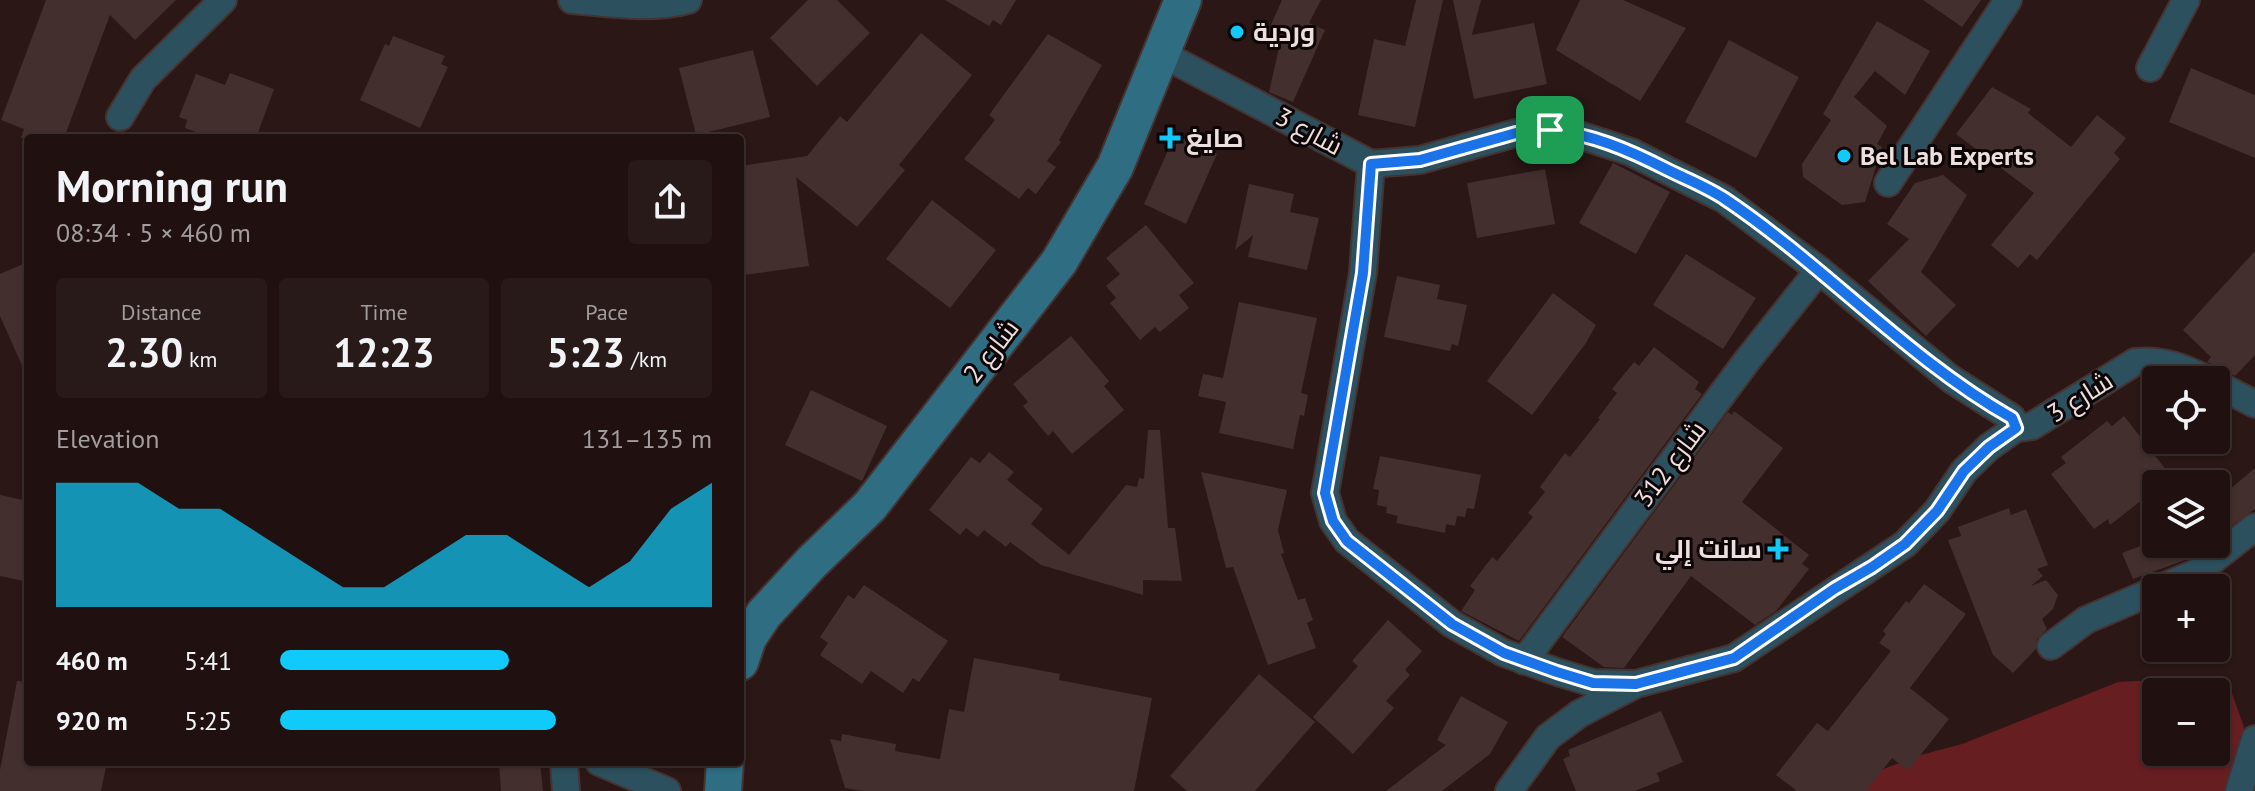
<!DOCTYPE html>
<meta charset="utf-8">
<style>
body{margin:0;font-family:"PT Sans",Cairo,sans-serif;background:#281a19;color:#f1f3f6;height:100vh;display:flex;flex-direction:column;font-size:30px;white-space:nowrap}
*{box-sizing:border-box;margin:0}
p{font-size:26px;color:#a29d9f}
.icon{flex:none;width:44px;height:44px;fill:none;stroke:currentColor;stroke-width:2;stroke-linecap:round;stroke-linejoin:round}
.map{position:relative;flex:1;overflow:hidden}
.panel{position:absolute;left:24px;top:134px;width:720px;height:632px;display:flex;flex-direction:column;background:#201110;border-radius:8px;box-shadow:0 2px 6px #0004,0 0 0 2px #3d3130}
.panel>*{flex:none}
.buttons{position:absolute;left:2142px;top:366px;display:grid;gap:16px}
.buttons a{display:grid;place-items:center;width:88px;height:88px;border-radius:8px;background:#201110;box-shadow:0 2px 6px #0004,0 0 0 2px #3d3130;font-size:40px}
.pin{position:absolute;display:grid;place-items:center;width:68px;height:68px;color:#fff;margin:-34px;border-radius:16px;box-shadow:0 4px 12px #0006}
.round{display:grid;place-items:center;flex:none;width:84px;height:84px;border-radius:8px;background:#281a19}
.head{display:flex;align-items:center;justify-content:space-between;height:136px;padding:0 32px}
h1{font-size:44px;font-weight:700;line-height:60px}
.stats{display:grid;grid-template-columns:repeat(3,1fr);gap:12px;height:136px;padding:8px 32px}
.stats div{display:grid;align-content:center;border-radius:8px;background:#281a19;text-align:center}
.stats b{font-size:40px;font-weight:700}
.stats small{font-size:22px;font-weight:400}
.stats p{font-size:22px}
.chart{height:224px;padding:16px 32px}
.chart p{display:flex;justify-content:space-between}
.chart svg{width:100%;height:144px;margin-top:8px;fill:#0fcafa;opacity:.7}
ul{padding:0 32px;list-style:none;font-size:26px}
li{display:grid;grid-template-columns:128px 96px 1fr;align-items:center;height:60px}
li i{height:20px;border-radius:10px;background:#0fcafa}
.map>svg:first-child{display:block}
</style>
<div class="map">
<svg width="2255" height="791" viewBox="0 0 2255 791">
<rect width="100%" height="100%" fill="#2a1716"/>
<path fill="#661e21" fill-rule="evenodd" d="M2169 679 2228 682 2244 727 2239 777 2246 791H1827L1917 756 1962 744 2118 682ZM2156 692H2216V752H2156Z"/>
<g fill="#432f2e">
<polygon points="46,0 176,0 135,40 110,15 64,138 21,138 24,129 1,120"/>
<polygon points="808,0 837,0 870,33 817,86 770,38"/>
<polygon points="945,0 1016,0 1001,25 993,20 989,26"/>
<polygon points="1282,0 1321,0 1309,23 1325,30 1293,102 1269,92 1280,43 1265,38"/>
<polygon points="1416,0 1443,0 1415,127 1358,115 1374,39 1405,46"/>
<polygon points="1453,0 1481,0 1472,35 1534,23 1547,84 1474,99"/>
<polygon points="1580,0 1623,0 1686,28 1640,101 1556,50"/>
<polygon points="1923,0 1981,0 1962,27"/>
<polygon points="1877,21 1930,51 1905,95 1875,71 1854,97 1887,126 1877,144 1882,147 1865,202 1842,205 1803,177 1802,164 1831,120 1823,114"/>
<polygon points="921,33 972,75 899,165 905,170 857,227 796,177 809,266 744,275 740,248 740,166 807,156 840,116 847,122"/>
<polygon points="1048,34 1102,65 1059,140 1061,142 1047,161 1056,167 1036,194 1028,188 1019,199 964,159 995,120 989,115"/>
<polygon points="393,36 445,56 441,64 448,67 420,128 360,100 385,44 389,46"/>
<polygon points="1729,40 1799,77 1756,158 1685,122"/>
<polygon points="753,50 770,117 696,135 679,68"/>
<polygon points="2191,68 2255,95 2255,158 2169,122"/>
<polygon points="230,73 274,89 256,138 212,138 185,128 187,120 179,117 196,74 225,85"/>
<polygon points="1992,87 2031,109 2028,113 2071,147 2097,115 2126,138 2114,153 2120,159 2037,260 2030,254 2018,268 1991,245 2034,193 1956,134"/>
<polygon points="1175,135 1217,154 1186,224 1144,204"/>
<polygon points="1613,163 1670,192 1636,254 1579,223"/>
<polygon points="1545,169 1555,224 1477,238 1467,183"/>
<polygon points="1943,175 1967,195 1921,272 1956,305 1926,336 1868,281 1909,239 1887,224 1915,183"/>
<polygon points="1249,184 1294,194 1290,212 1319,218 1307,270 1248,257 1253,235 1235,250"/>
<polygon points="932,200 996,250 950,308 886,259"/>
<polygon points="1146,225 1194,283 1179,295 1189,308 1160,332 1155,327 1140,340 1110,303 1116,298 1106,286 1120,274 1106,258"/>
<polygon points="2255,251 2255,355 2235,376 2207,362 2211,357 2183,330"/>
<polygon points="1686,254 1756,298 1723,349 1653,305"/>
<polygon points="28,262 28,379 0,316 0,274"/>
<polygon points="1397,276 1440,285 1437,299 1467,305 1458,346 1452,344 1450,351 1384,337"/>
<polygon points="1553,293 1596,325 1586,343 1532,415 1487,381"/>
<polygon points="1239,302 1317,318 1301,393 1308,395 1304,416 1300,415 1293,449 1219,433 1226,402 1198,396 1203,374 1223,378"/>
<polygon points="1071,336 1109,381 1104,386 1124,410 1072,454 1053,431 1048,436 1023,406 1028,402 1013,384"/>
<polygon points="1654,347 1699,382 1695,389 1702,394 1519,641 1461,611 1475,590 1470,586 1492,557 1497,561 1533,517 1528,513 1545,492 1540,487 1565,453 1570,457 1600,419 1598,418 1617,393 1612,389 1634,362 1639,366"/>
<polygon points="811,390 887,426 862,481 785,445"/>
<polygon points="1734,411 1783,448 1742,502 1809,555 1802,564 1809,569 1776,611 1755,625 1691,576 1624,668 1604,667 1562,637 1728,412 1732,415"/>
<polygon points="2124,416 2167,471 2156,479 2156,489 2110,525 2108,519 2094,529 2051,474 2066,463 2061,457 2107,421 2112,426"/>
<polygon points="1148,430 1160,430 1168,528 1175,528 1182,581 1143,580 1143,595 1041,565 1010,542 1006,547 984,530 978,537 966,528 960,535 929,510 971,457 980,463 989,452 1014,472 1007,480 1043,509 1031,524 1069,555 1126,485 1137,487 1139,478 1144,479"/>
<polygon points="1380,456 1481,475 1474,509 1467,508 1465,517 1457,516 1455,526 1446,524 1445,533 1396,523 1398,516 1386,513 1387,507 1377,505 1379,490 1373,489"/>
<polygon points="2255,468 2255,509 2216,537 2216,501"/>
<polygon points="1201,472 1287,490 1278,530 1284,553 1281,554 1298,600 1305,598 1313,620 1307,623 1316,648 1268,665 1233,567 1226,568"/>
<polygon points="0,495 28,501 28,582 0,576"/>
<polygon points="2009,508 2011,515 2026,509 2048,565 2037,569 2043,576 2031,586 2046,580 2058,595 2053,609 2042,619 2047,629 2037,639 2036,649 2013,673 1993,655 1948,540 1961,536 1958,527"/>
<polygon points="2146,544 2207,544 2188,559 2133,579 2122,553"/>
<polygon points="1924,584 1966,614 1910,688 1949,719 1908,771 1892,758 1866,791 1797,791 1776,775 1817,723 1828,731 1891,651 1879,643 1886,634 1883,631 1906,601 1909,603"/>
<polygon points="864,585 948,641 919,682 913,678 903,693 871,671 862,684 820,655 828,643 820,637 848,595 854,599"/>
<polygon points="1388,620 1422,651 1405,670 1410,675 1386,701 1394,708 1353,754 1313,717 1358,666 1352,661"/>
<polygon points="974,658 1060,674 1059,680 1152,698 1134,791 863,791 845,788 830,739 841,741 842,734 896,744 895,751 940,759 949,709 964,712"/>
<polygon points="1259,674 1315,722 1255,791 1187,791 1170,776"/>
<polygon points="17,681 28,682 28,762 107,762 101,791 0,791 0,770"/>
<polygon points="1461,696 1508,722 1490,754 1442,791 1386,791 1446,745 1437,740"/>
<polygon points="1661,711 1683,762 1657,773 1660,781 1635,791 1576,791 1563,759 1570,756 1568,750"/>
<polygon points="499,762 540,762 543,791 501,791"/>
</g>
<g fill="none" stroke-linecap="round" stroke-linejoin="round">
<g stroke="#453332" stroke-width="30">
<g id="street">
<path d="M572 0C609 3 652 10 688 0"/>
<polyline points="1162,54 1371,164 1420,160 1516,133 1534,131 1570,132 1631,152 1724,199 1819,270 1951,379 2012,418 2016,428"/>
<polyline points="2150,68 2186,0"/>
<polyline points="120,117 143,79 223,0"/>
<polyline points="1371,164 1363,273 1325,493 1333,521 1347,541 1452,624 1504,653 1557,672 1593,683 1636,684"/>
<polyline points="1888,183 2008,0"/>
<polyline points="2216,384 2255,404"/>
<path d="M2016 428 2032 426 2135 362C2162 359 2185 368 2208 380"/>
<polyline points="2161,588 2196,573 2255,527"/>
<polyline points="2051,646 2086,620 2156,590"/>
<polyline points="1524,661 1746,362 1819,270"/>
<polyline points="564,762 566,791"/>
<polyline points="599,762 667,791"/>
<polyline points="1509,791 1548,737 1579,714 1636,684 1734,658 1905,544 1937,511 1964,471 1989,447 2016,428"/>
<polyline points="2239,791 2255,739"/>
</g>
</g>
<g stroke="#453332" stroke-width="40">
<g id="secondary">
<polyline points="740,662 748,638 764,614 811,563 870,506 1059,262 1115,167 1183,0"/>
<polyline points="723,791 725,762"/>
</g>
</g>
<use href="#street" stroke="#2c505d" stroke-width="26"/>
<use href="#secondary" stroke="#2f6d82" stroke-width="36"/>
</g>
<g fill="none" stroke-linecap="round" stroke-linejoin="round">
<g stroke="#fff" stroke-width="16">
<path id="route" d="M1550 130C1591 134 1629 150 1666 169 1686 179 1707 187 1725 199 1825 266 1909 360 2012 418L2016 428 1989 447 1964 471 1937 511 1905 544 1872 567 1834 589 1734 658 1636 684 1593 683 1557 672 1504 653 1452 624 1347 541 1333 521 1325 493 1363 273 1371 164 1420 160 1516 133Z"/>
</g>
<use href="#route" stroke="#1a73e8" stroke-width="10"/>
</g>
<g fill="#0fcafa" stroke="#0d0505" stroke-width="3">
<circle cx="1237" cy="32" r="8"/>
<path d="M1166 126h8v8h8v8h-8v8h-8v-8h-8v-8h8z"/>
<circle cx="1844" cy="156" r="8"/>
<path d="M1774 537h8v8h8v8h-8v8h-8v-8h-8v-8h8z"/>
</g>
<g text-anchor="middle" stroke-width="6" stroke-linejoin="round" paint-order="stroke">
<g font-size="26" font-weight="bold" fill="#eddfde" stroke="#0d0505" text-anchor="start">
<text x="1253" y="41">وردية</text>
<text x="1186" y="147">صايغ</text>
<text x="1860" y="165">Bel Lab Experts</text>
<text x="1762" y="558" text-anchor="end">سانت إلي</text>
</g>
<g font-size="26" fill="#eddfde" stroke="#0d0505">
<text transform="translate(1309 131) rotate(28)" y="9">شارع 3</text>
<text transform="translate(991 351) rotate(-52)" y="9">شارع 2</text>
<text transform="translate(2080 397) rotate(-32)" y="9">شارع 3</text>
<text transform="translate(1670 464) rotate(-53)" y="9">شارع 312</text>
</g>
</g>
</svg>
<div class="buttons">
<a><svg class="icon" aria-label="locate" viewBox="0 0 24 24"><circle cx="12" cy="12" r="6"/><path d="M12 2v4M12 18v4M2 12h4M18 12h4"/></svg></a>
<a><svg class="icon" aria-label="layers" viewBox="0 0 24 24"><path d="M12 4l9 5-9 5-9-5zM3 14l9 5 9-5"/></svg></a>
<a>+</a>
<a>−</a>
</div>
<div class="pin" style="left:1550px;top:130px;background:#1e9e55"><svg class="icon" aria-label="arrive" viewBox="0 0 24 24"><path d="M6 21V4h12l-3 4 3 4H6"/></svg></div>
<section class="panel">
<div class="head"><div><h1>Morning run</h1><p>08:34 · 5 × 460 m</p></div><a class="round"><svg class="icon" aria-label="share" viewBox="0 0 24 24"><path d="M12 15V3M7 8l5-5 5 5M5 13v7h14v-7"/></svg></a></div>
<div class="stats">
<div><p>Distance</p><b>2.30<small> km</small></b></div>
<div><p>Time</p><b>12:23</b></div>
<div><p>Pace</p><b>5:23<small> /km</small></b></div>
</div>
<div class="chart"><p><span>Elevation</span>131–135 m</p>
<svg viewBox="0 0 160 44" preserveAspectRatio="none"><path d="M0 44V6L10 6L20 6L30 14L40 14L50 22L60 30L70 38L80 38L90 30L100 22L110 22L120 30L130 38L140 30L150 14L160 6V44z"/></svg>
</div>
<ul>
<li><b>460 m</b>5:41<i style="width:53%"></i></li>
<li><b>920 m</b>5:25<i style="width:64%"></i></li>
</ul>
</section>
</div>
